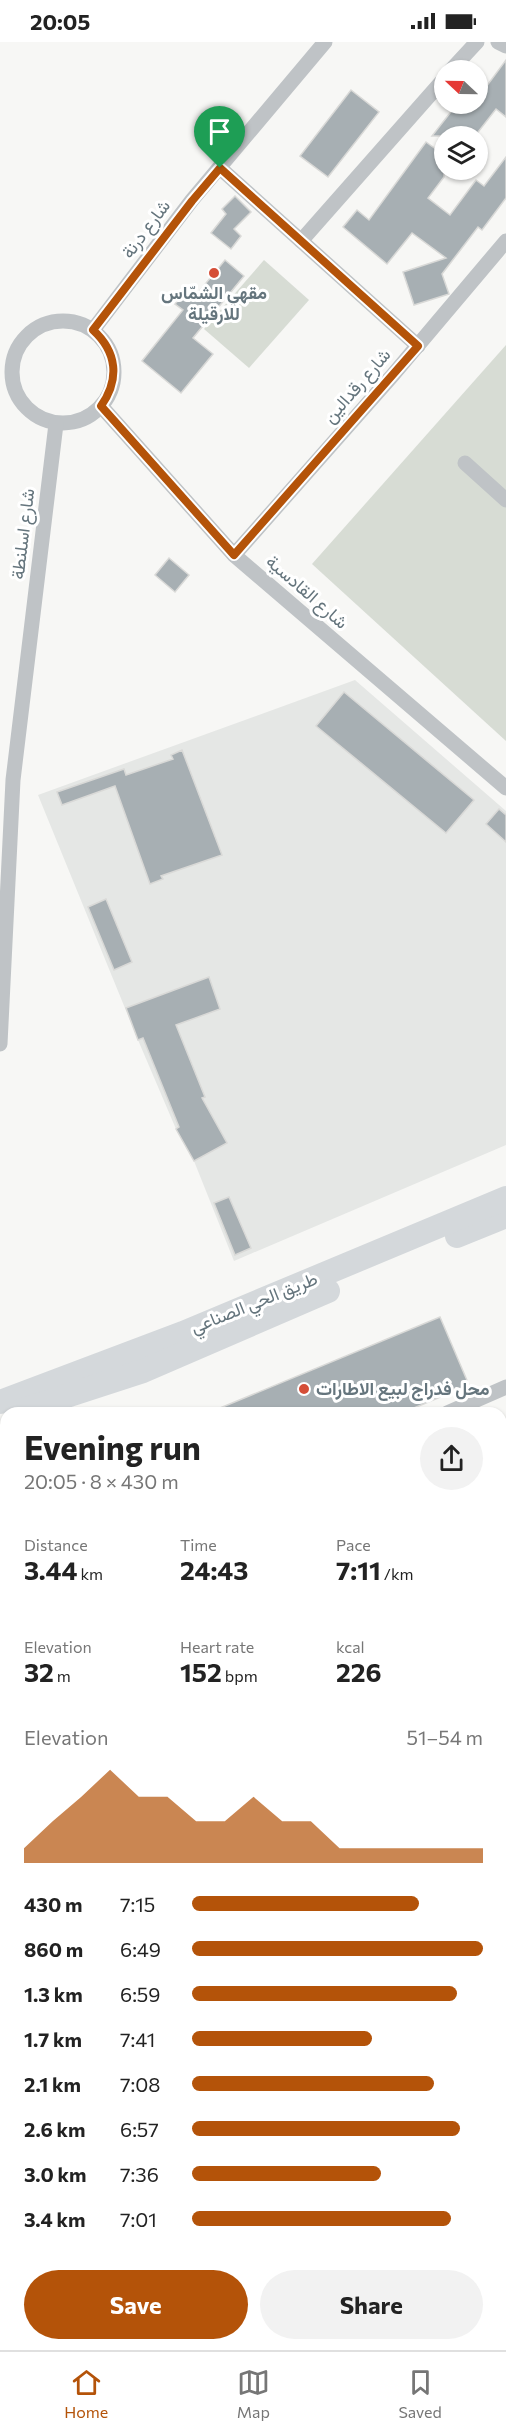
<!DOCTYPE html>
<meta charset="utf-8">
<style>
body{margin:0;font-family:Commissioner,Vazirmatn,sans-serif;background:#f2f2f2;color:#222;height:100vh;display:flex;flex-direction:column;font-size:22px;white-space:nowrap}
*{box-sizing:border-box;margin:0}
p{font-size:20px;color:#767676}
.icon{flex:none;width:33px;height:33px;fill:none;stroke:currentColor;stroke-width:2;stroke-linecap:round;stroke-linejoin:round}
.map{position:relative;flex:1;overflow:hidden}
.details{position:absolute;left:0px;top:1365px;width:507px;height:944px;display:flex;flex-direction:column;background:#fff;border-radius:18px 18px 0 0;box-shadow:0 2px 4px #0004}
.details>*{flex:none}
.needle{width:39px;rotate:292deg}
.tools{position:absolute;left:434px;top:18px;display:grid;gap:12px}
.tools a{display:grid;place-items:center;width:54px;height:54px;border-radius:50%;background:#fff;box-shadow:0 2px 4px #0004;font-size:30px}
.pin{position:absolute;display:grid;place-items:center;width:51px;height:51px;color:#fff;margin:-62px -26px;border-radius:50% 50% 50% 0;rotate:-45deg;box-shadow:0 0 6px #0007}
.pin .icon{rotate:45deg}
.round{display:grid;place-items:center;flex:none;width:63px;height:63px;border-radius:32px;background:#f2f2f2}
.overview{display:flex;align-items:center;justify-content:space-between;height:102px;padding:0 24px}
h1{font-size:33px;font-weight:700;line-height:45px}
.stats{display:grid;grid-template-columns:repeat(3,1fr);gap:9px;height:102px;padding:6px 24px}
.stats div{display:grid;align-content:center}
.stats b{font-size:26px;font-weight:700}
.stats small{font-size:16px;font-weight:400}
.stats p{font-size:16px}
.chart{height:168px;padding:12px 24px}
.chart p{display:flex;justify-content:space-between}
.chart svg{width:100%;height:108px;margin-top:6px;fill:#b45309;opacity:.7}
.action{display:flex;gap:12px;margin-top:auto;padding:12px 24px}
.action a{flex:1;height:69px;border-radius:36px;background:#b45309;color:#fff;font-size:24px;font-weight:700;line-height:69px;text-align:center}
.action a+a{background:#f2f2f2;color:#222}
ul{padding:0 24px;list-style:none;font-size:20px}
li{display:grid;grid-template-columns:96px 72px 1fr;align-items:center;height:45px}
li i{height:15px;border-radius:8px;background:#b45309}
.status{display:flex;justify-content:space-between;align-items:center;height:42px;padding:0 30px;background:#fff;direction:ltr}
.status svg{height:16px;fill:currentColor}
.dock{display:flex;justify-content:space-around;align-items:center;height:84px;border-top:2px solid #e0e0e0;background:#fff;font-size:16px;color:#767676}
.dock a{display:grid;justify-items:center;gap:3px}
.dock .selected{color:#b45309}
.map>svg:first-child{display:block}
</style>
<div class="status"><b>20:05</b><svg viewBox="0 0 49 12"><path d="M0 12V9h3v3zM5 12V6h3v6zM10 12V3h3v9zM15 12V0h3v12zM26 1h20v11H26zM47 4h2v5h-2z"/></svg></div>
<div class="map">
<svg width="506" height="2308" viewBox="0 0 506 2308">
<rect width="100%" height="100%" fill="#f7f7f5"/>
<polygon fill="#e5e7e5" points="355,638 506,769 506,1103 234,1219 194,1119 176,1087 138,998 38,753"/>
<g fill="#d7dcd4">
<polygon points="264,218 309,258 249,326 204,287"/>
<polygon points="506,303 506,699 312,522"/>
</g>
<g fill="#a7afb3" stroke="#d9d9d7" stroke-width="1.5">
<polygon points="506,18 506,75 496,67 475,94 432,94 457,62 477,62 477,57"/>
<polygon points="351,48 379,70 328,135 300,114"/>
<polygon points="426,100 444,113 444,135 428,156 450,173 476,138 484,144 506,115 506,156 482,188 478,185 442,232 449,252 414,263 403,230 446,216 412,191 387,222 343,185 357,168 369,178"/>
<polygon points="235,154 251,170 234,187 241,194 231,207 211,191 226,172 222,167"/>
<polygon points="225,218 244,234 193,296 213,312 181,351 142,319 183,268 175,262 185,250 193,257"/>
<polygon points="169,516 189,533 175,550 155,533"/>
<polygon points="344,650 474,758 446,791 316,684"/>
<polygon points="182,708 222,813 161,834 163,837 150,842 115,744 62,763 57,750 124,727 126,733 173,717 171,713"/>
<polygon points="499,767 506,773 506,800 486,782"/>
<polygon points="106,857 132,920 114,928 88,865"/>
<polygon points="209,935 220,967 176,983 205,1055 202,1056 227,1101 194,1119 176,1087 179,1085 143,996 138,998 126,966"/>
<polygon points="229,1155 251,1206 235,1213 214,1161"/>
<polygon points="440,1275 469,1343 402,1371 208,1371"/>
</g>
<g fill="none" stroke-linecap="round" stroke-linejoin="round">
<g stroke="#bfc3c6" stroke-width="15">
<polyline points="498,0 506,4"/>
<polyline points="451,28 477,0"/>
<polyline points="220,126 418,304"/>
<polyline points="301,199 444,37"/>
<circle cx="63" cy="330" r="51"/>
<polyline points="93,288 192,158 325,0"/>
<polyline points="101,364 234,513 506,746"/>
<polyline points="465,421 506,458"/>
<polyline points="234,513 392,334 506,199"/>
<polyline points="0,1002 13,738 56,382"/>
<polyline points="447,1371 506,1345"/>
<polyline points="0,1397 6,1400"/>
<polyline points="501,1399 506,1403"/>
<polyline points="501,1656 506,1661"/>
<polyline points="501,1741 506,1732"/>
<polyline points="0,1947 6,1949"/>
<polyline points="501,2098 506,2100"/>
<polyline points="0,2227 6,2196"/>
<polyline points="154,2302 165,2308"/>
<polyline points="480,2302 489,2308"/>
<polyline points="249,2308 251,2302"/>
</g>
<g stroke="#d4d8db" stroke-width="24">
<polyline points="457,1194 506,1174"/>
<polyline points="0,1360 183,1291 506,1156"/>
<polyline points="17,1370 143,1329 328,1249"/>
</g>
</g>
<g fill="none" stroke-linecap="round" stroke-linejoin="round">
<g stroke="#fff" stroke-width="12">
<path id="route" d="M220 126 418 304 234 513 101 364C120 337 117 310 93 288L192 159Z"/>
</g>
<use href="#route" stroke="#b45309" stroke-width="8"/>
</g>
<g fill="#d54e37" stroke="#fff" stroke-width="2">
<circle cx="214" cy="231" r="6"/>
<circle cx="304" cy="1347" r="6"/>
</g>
<g text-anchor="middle" stroke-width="6" stroke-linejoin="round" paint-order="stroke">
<g font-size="18" fill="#65757d" stroke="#fff">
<text transform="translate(146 187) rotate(-53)" y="6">شارع درنة</text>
<text transform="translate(357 344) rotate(-49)" y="6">شارع رقدالين</text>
<text transform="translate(23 492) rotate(-83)" y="6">شارع اسلنطة</text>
<text transform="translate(307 550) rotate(41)" y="6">شارع القادسية</text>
<text transform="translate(254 1261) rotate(-22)" y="6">طريق الحي الصناعي</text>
</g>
<g font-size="18" font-weight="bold" fill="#65757d" stroke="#fff">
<text x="214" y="257">مقهي الشمّاس<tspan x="214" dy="21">للارقيلة</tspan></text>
<text x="316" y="1353" text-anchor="start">محل فدراج لبيع الاطارات</text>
</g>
</g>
</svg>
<div class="tools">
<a><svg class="needle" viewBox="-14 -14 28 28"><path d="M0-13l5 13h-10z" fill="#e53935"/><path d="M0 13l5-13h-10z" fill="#767676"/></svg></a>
<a><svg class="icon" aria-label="layers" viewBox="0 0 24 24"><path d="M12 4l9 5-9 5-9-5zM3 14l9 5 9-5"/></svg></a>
</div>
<div class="pin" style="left:220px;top:126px;background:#1e9e55"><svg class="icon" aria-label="arrive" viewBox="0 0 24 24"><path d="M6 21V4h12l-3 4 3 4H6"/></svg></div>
<section class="details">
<div class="overview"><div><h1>Evening run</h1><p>20:05 · 8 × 430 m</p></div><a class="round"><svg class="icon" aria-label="share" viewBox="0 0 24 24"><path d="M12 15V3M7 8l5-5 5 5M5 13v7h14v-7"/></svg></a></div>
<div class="stats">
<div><p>Distance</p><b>3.44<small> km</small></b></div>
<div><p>Time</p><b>24:43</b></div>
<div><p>Pace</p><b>7:11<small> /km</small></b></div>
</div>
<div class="stats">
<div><p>Elevation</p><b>32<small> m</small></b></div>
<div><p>Heart rate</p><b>152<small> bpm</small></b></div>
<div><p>kcal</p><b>226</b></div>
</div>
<div class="chart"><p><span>Elevation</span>51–54 m</p>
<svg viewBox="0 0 160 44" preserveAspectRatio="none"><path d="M0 44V38L10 27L20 17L30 6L40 17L50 17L60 27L70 27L80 17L90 27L100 27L110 38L120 38L130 38L140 38L150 38L160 38V44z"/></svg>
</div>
<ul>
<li><b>430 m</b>7:15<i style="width:78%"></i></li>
<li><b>860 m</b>6:49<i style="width:100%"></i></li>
<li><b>1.3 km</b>6:59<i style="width:91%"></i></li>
<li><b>1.7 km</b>7:41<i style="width:62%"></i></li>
<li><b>2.1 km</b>7:08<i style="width:83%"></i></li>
<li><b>2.6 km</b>6:57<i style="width:92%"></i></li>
<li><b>3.0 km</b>7:36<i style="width:65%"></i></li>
<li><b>3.4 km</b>7:01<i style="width:89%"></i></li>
</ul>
<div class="action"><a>Save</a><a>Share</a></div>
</section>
</div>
<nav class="dock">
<a class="selected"><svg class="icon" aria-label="home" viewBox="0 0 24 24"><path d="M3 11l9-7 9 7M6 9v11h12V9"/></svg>Home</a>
<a><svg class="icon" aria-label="map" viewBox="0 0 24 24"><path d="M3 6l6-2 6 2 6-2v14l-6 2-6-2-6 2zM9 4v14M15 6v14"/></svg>Map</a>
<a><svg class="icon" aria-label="saved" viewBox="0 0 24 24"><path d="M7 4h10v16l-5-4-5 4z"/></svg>Saved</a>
</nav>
